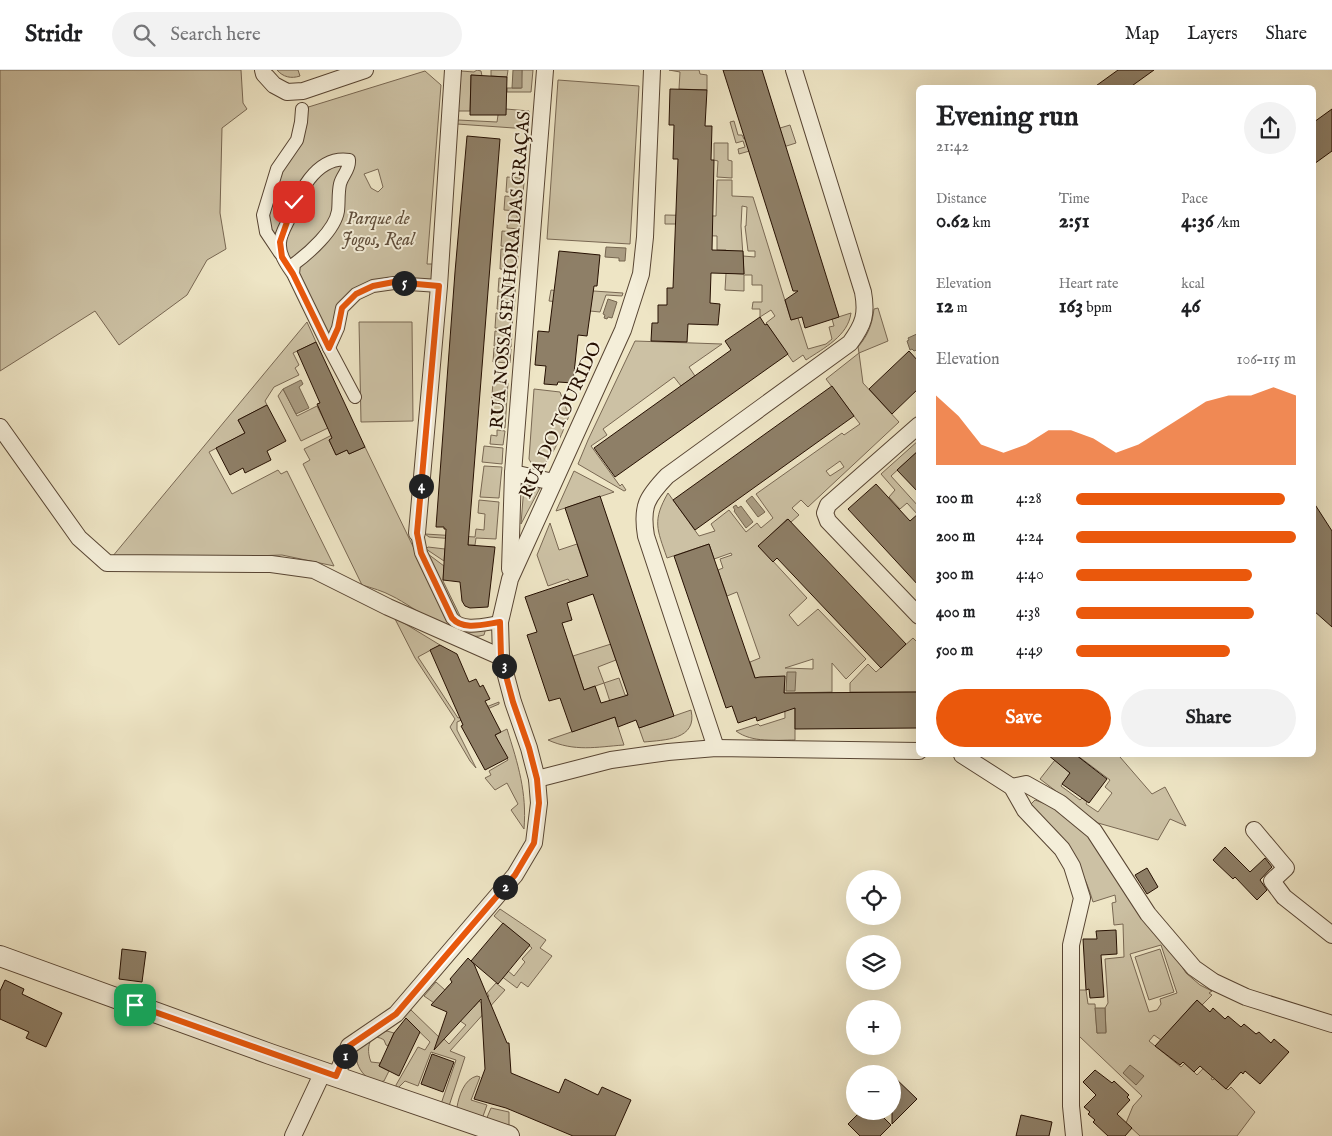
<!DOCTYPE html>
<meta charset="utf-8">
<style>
body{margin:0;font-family:"IM FELL English",serif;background:#f2f2f2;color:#202124;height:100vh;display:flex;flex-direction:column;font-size:19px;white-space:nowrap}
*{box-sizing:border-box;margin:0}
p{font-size:16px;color:#757577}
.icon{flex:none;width:28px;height:28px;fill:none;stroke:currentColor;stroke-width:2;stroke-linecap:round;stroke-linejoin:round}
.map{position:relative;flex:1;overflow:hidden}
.sheet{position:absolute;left:916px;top:15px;width:400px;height:672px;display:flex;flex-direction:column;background:#fff;border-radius:8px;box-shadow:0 5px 20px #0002}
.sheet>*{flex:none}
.controls{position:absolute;left:846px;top:800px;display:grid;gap:10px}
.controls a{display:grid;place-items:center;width:55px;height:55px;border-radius:50%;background:#fff;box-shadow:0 5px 20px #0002;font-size:25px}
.pin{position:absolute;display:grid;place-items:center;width:42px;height:42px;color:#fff;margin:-21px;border-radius:10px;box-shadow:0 2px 8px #0006}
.km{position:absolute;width:25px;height:25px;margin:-12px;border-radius:50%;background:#222;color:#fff;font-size:14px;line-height:25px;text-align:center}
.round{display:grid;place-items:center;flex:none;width:52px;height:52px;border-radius:26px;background:#f2f2f2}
.headline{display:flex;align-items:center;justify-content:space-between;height:85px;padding:0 20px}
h1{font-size:28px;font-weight:700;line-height:38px}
.metrics{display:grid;grid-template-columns:repeat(3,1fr);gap:8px;height:85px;padding:5px 20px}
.metrics div{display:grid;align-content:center}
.metrics b{font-size:21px;font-weight:700}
.metrics small{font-size:14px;font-weight:400}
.metrics p{font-size:14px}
.chart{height:140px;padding:10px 20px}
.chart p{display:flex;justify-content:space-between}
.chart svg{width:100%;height:90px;margin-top:5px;fill:#ea580c;opacity:.7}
.button{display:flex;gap:10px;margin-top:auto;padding:10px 20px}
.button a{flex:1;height:58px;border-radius:30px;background:#ea580c;color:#fff;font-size:20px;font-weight:700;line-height:58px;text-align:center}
.button a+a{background:#f2f2f2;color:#202124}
ul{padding:0 20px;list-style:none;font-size:16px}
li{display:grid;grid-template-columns:80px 60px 1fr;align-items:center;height:38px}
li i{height:12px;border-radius:6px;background:#ea580c}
header{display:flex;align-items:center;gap:30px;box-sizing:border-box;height:70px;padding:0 25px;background:#fff;border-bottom:1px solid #e0e0e0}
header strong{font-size:24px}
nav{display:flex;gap:28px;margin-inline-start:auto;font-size:18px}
.search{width:350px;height:45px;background:#f2f2f2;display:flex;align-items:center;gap:12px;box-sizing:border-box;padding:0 18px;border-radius:28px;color:#757577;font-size:19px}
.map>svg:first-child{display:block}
</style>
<header>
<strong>Stridr</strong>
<div class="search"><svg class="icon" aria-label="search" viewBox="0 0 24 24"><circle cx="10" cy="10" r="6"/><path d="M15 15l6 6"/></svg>Search here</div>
<nav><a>Map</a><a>Layers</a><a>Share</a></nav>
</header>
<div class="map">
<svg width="1332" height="1066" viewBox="0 0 1332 1066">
<rect width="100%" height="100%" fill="#eee5c5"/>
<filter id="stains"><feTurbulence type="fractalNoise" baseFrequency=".004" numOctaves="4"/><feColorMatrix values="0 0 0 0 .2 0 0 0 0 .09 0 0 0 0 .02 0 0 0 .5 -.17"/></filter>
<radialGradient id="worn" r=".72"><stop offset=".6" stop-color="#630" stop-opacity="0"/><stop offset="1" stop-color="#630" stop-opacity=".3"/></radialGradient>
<g fill="#ccc1a4" stroke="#796853" fill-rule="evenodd">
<polygon points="0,0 241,0 243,33 247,39 222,58 220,143 226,179 207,190 187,225 119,275 95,241 0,301"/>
<path d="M277 0H298L300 6C291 9 283 7 277 0Z"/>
<polygon points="477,0 481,1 482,6 471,5 470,41 458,41 461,1 474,2"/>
<polygon points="491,0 508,0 507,7 491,6"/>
<polygon points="522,0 533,0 531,22 507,22 507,18 521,18"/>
<polygon points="669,0 699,0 700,4 707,5 707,20 679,19 680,2"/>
<path d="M425 1 441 15 427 194H434L431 216 394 213 356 224 329 278 266 162 273 112 287 84 302 39ZM378 99 383 117 378 122 371 118 364 104Z"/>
<polygon points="558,10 639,16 630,174 547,169"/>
<polygon points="506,39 529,41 528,59 457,54 458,50 497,52 498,45"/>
<polygon points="734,51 738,65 742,65 744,69 790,55 796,73 755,86 753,80 739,84 738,79 745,77 743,71 736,73 730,52"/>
<polygon points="714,73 728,73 728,90 732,91 732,108 717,107 718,91 714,90"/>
<polygon points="507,107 520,108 520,112 524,113 523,123 506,122"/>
<path d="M717 110H732V126L753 127 791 250 798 248 808 279 826 274 832 269 829 257 834 256 832 249 851 243C848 266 824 278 806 290L803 285 793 292 766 253 775 246 771 240 760 247V239H752L753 232H762V215H752V205H744V221L725 220 726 203 744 204 743 187 727 186 726 180H717V166L689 165V154H665V145L716 146ZM742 136 747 137 746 156H745L748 181H755V187L743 186 741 156Z"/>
<polygon points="505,126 518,127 518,131 522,132 521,141 504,140"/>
<polygon points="508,143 517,144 517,147 521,147 520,159 507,158"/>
<polygon points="502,161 516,162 516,166 519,166 519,178 501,176"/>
<polygon points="501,179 514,180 514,186 518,186 517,200 500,199"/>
<polygon points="499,208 516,210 515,223 498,222"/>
<polygon points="551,220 578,223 579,220 623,223 622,226 606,225 600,242 590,241 590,235 549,231"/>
<polygon points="498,226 515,227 514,240 497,239"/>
<path d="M878 238 888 271 859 283 863 313 899 352 808 437 801 430 792 438 799 445 791 452 787 449 759 476 807 528 789 545 798 556 818 539 866 589 846 609 832 593V622L795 623V670C776 670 752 673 736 661L758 654 760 656 785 648 784 610 761 626 750 592 760 588 737 522 727 526 718 500 723 498 720 489 732 485 731 483 714 489 709 474 667 488C657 459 652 451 668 423L699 466 715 461 711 454 729 440 746 462 757 453 761 458 773 448 756 424 842 363 844 365 860 354 826 309 859 283 858 277C868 265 872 255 874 239ZM840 391 844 397 830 406 826 401ZM813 589V599L785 598Z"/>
<polygon points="496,243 513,244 512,259 495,258"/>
<polygon points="307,252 316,272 293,283 299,295 295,298 299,305 274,317 265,331 267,335 238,350 245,363 209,382 232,424 278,400 281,404 287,401 334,496 282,485 198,488 112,487"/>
<polygon points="359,252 412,252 413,351 361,352"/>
<polygon points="495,261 512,263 511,277 494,276"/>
<polygon points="635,271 722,274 689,297 695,306 681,316 674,307 603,359 607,365 591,376 620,416 622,414 626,420 624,421 578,394 588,370"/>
<polygon points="494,278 511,279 510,293 493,292"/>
<polygon points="493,311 508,313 505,358 490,356"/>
<polygon points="283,319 297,346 317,336 328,358 301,371 278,326"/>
<path d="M534 319 560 322 569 346C565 355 543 419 529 389Z"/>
<polygon points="497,360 505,361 503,375 490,374 491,365 497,366"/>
<path d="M332 365 333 368 329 370 336 385 347 380 349 384 365 377 451 555 486 558 484 565C458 574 415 537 392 526 383 521 372 518 362 515L303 394 310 390 304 379Z"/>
<polygon points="919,370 919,380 891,406 919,437 919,446 907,433 900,439 889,427 895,420 881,404"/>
<polygon points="484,376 503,378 502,394 482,392"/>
<polygon points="484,396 502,397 499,428 480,427"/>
<polygon points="574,401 614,422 556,441"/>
<polygon points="524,416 540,418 521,454"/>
<polygon points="479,430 499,432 496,469 476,468 475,475 468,475 468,470 429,467 425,464 475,467 476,459 484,460 485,444 478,443"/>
<polygon points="550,453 559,480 577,474 588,507 570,512 568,509 548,516 537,485"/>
<polygon points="428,477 445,479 444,491 426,479"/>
<polygon points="424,481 444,496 443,511 462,550 459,548"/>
<polygon points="394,547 440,575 418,587 458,648 499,632 499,634 457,652 457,660 476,698 470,691 450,657 455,649 415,588"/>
<polygon points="913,568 919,574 919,669 918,622 850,622 850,613 868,594 876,602"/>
<path d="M611 574 616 590 598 597 604 613 619 608 625 625H628L631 636 615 648 624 675C596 677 575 682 548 670L615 647 604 613 584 620 573 586Z"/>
<path d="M691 640C698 670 664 670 644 672L639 658Z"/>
<path d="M507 659C518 694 527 722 524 759L511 740 518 734 507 713 495 720 485 708 491 705 489 701 508 690 495 665Z"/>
<polygon points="1079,685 1122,685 1120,687 1152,724 1165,717 1186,756 1170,749 1158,770 1098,753 1040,709 1055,690 1070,703 1061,716 1080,730 1082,728 1087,732 1086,734 1098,742 1112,723 1105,717 1110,710 1078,686"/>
<path d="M1035 730 1057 738 1087 765 1168 875 1186 903 1200 915 1212 921 1209 923 1212 925 1202 935 1197 930 1161 970 1154 965 1149 971 1181 997 1185 993 1197 1005 1216 985 1214 1005 1211 1009 1213 1010 1230 993 1217 1011 1228 1020 1231 1017 1255 1042 1237 1066H1140L1126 1053 1133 1036 1142 1026 1079 966V920H1086L1088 934H1095L1097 963 1106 962 1105 938 1108 933 1105 889 1124 887 1123 854 1114 855 1112 833 1116 832 1115 825 1093 832C1087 810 1071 777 1055 760 1047 751 1037 744 1028 737ZM1161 875 1177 923 1160 929 1161 934 1157 940 1149 942 1130 884Z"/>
<polygon points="500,839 546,870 540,878 552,886 528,917 521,912 517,918 501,906 487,883 514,906 525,892 522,889 532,878 494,846"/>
<polygon points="1160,879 1174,922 1149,930 1135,887"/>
<polygon points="436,912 445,920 449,915 474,937 479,931 483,934 489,926 487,923 496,913 505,920 450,981 465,987 449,1036 441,1034 456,990 431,982 418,1016 405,1011 398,1018 396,1018 396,1015 418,977 425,980 430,972 404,947 411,940 442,970 444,969 449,974 466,955 424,926"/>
<path d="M387 961 394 963 388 976 386 975 384 970C368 960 366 981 371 992L380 993 379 996 389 1001 384 1011C366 1017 347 988 361 973 367 967 379 964 387 961Z"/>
<path d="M477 1006 480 1007 471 1030 487 1035 482 1049 461 1041 457 1037C459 1026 464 1009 477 1006Z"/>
<polygon points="491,1038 509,1042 509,1058 486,1050"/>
</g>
<g fill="#aa9d83" stroke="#75654f">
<polygon points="513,0 522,0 522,18 512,18"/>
<polygon points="606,177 626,178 625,191 619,191 619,188 605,187"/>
<polygon points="608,229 617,232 612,248 608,247 607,249 604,248 605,245 603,244"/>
<polygon points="919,263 919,279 914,281 912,279 910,280 907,271 909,270 908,268"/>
<polygon points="301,310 303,314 299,317 309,338 296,344 283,319"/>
<polygon points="752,426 765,442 758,447 746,431"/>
<polygon points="736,435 738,438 741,436 753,452 746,458 734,441 735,440 733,437"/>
<polygon points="787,602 796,602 795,621 786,621"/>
<polygon points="1095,938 1105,938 1106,963 1097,963"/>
<polygon points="1130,995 1144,1006 1136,1015 1123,1003"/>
</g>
<g fill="#8e7f67" stroke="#261002" fill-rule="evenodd">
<polygon points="723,0 762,0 839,247 805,258 802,247 791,250 785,230 798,221 793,221"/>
<polygon points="1118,0 1154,0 1129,18 1093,18"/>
<polygon points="471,5 507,7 506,45 470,45"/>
<polygon points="670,19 707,20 705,56 712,56 711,90 714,90 712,180 743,181 744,204 711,203 710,233 720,234 718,255 688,254 687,272 651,271 652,253 658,253 658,235 667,235 667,218 673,218 678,89 673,89 674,55 669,55"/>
<polygon points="1332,39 1332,81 1314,94 1314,52"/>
<polygon points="467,66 500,69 468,475 495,477 488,537 470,538 465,536 462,531 460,512 443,510 446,459 444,459 444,457 436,457 455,202"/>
<polygon points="559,181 600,185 597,216 594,216 587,266 578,265 573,313 558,312 557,315 544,314 546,296 535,295 538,261 549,262"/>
<polygon points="760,247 765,255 767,254 788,284 615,407 594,378 731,280 725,271"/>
<polygon points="316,272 365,377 349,384 347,380 336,385 329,370 332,368 317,334 320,333 297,281"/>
<polygon points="909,281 919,292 919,318 892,344 869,319"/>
<polygon points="832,316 854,346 695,460 673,430"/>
<polygon points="267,335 286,371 267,381 271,390 245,403 243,398 230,405 216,378 245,363 238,350"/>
<polygon points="919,380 919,423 897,400"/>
<polygon points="876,414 910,451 919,443 919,516 848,439"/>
<path d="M600 426 674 646 639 658 636 650 618 657 615 647 572 662 560 628 549 631 527 565 537 562 525 527 588 506 565 438ZM593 524 628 625 601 633 595 616 584 620 562 553 572 550 567 533Z"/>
<polygon points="1314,433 1332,461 1332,557 1314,541"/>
<polygon points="788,449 906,574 881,598 777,488 773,492 758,476"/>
<polygon points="709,474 755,608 760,607 785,606 784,623 918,622 918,658 795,659 795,638 757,651 756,647 738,653 732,636 726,638 674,486"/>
<polygon points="440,575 457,584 469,612 476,609 480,617 483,615 490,629 485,631 501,662 495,665 508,688 485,700 461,656 463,655 430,580"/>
<polygon points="1048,685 1076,685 1107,709 1089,733 1062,714 1070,703"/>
<polygon points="1225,777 1250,802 1265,788 1272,797 1260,810 1267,820 1257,830 1235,807 1233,809 1213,790"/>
<polygon points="1147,798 1158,817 1147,824 1135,805"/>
<polygon points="503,853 530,875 498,914 471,891"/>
<polygon points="1116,860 1117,884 1101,885 1104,927 1090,928 1089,919 1086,920 1083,869 1097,869 1096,861"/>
<polygon points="122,879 146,882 142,912 119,909"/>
<polygon points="468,888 474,894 507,973 509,973 511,1003 559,1023 565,1009 598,1025 602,1017 631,1030 615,1066 573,1066 506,1038 474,1029 485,999 481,929 434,980 447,942 431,935 452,912 450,909"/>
<polygon points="5,910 24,919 22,924 62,943 46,977 26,968 29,962 0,949 0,921"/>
<polygon points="1197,930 1210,942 1213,938 1225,949 1228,946 1241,957 1244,954 1256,964 1259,962 1271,973 1274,969 1289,982 1260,1014 1245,1001 1243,1004 1241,1002 1226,1019 1200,996 1194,1002 1183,992 1180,995 1155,976"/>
<polygon points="406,948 420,962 399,1006 379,996 394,963"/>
<polygon points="432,984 454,992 443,1022 421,1014"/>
<polygon points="1095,1000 1112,1013 1114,1011 1129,1025 1127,1027 1130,1030 1117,1044 1132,1058 1125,1066 1108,1066 1093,1052 1095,1050 1088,1044 1090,1042 1084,1037 1096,1025 1083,1012"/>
<polygon points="892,1005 917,1029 892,1054"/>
<polygon points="861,1041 877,1041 891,1055 880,1066 860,1066 848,1054"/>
<polygon points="1021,1045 1052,1052 1049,1066 1016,1066"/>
</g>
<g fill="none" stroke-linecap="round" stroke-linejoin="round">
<g stroke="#584533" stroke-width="14">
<g id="pedestrian">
<polyline points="280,183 266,162 263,145 277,99 297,70 301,52 302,39"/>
<path d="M293 204C287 195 279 185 280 173 280 166 285 157 288 151 297 125 316 85 349 90 350 100 342 105 340 114 338 123 339 133 338 141 335 160 309 183 294 194L293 204 329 278 355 327"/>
<polyline points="329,278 338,258 342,238 356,224 373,216 394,213 439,216"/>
<path d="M417 463 421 483 452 548C463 561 485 554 500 552"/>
</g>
</g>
<g stroke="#584533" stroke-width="18">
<g id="minor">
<polyline points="263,0 264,4 274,15 287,22 303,21 365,0"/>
<polyline points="919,355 828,435 825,443 828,451 919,546"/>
<polyline points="0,357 79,468 107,493 271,494 314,500 388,537 501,587"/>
<polyline points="513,403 553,412"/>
<polyline points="417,463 439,216 453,0"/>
<polyline points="510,499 513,403 545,0"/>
<path d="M716 678 646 466C641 436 647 427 667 406L850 273C864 254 867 244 863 222L794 0"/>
<polyline points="962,685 1012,717 1025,740 1062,779 1072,796 1082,828 1071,875 1071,1036 1074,1066"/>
<polyline points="537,709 611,690 668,682 716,678 919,681"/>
<polyline points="1012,717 1026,714 1060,733 1094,761 1148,844 1194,898 1214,912 1246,927 1332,954"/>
<polyline points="1254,760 1286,798 1272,811 1284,827 1332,865"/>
<polyline points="336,1006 349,976 396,944 515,805 534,773 539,733 537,709 529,678 513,632 501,587 500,552 510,509 623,260 641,204 645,167 652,0"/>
<polyline points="293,1066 323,1002"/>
</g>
</g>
<g stroke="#584533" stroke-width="22">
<polyline id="tertiary" points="0,886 270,984 509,1066"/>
</g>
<use href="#pedestrian" stroke="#f4eed9" stroke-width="12"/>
<use href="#minor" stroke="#f4eed9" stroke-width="16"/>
<use href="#tertiary" stroke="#f4eed9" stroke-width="20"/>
</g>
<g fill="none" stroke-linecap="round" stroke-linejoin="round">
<g stroke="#fff" stroke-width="10">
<path id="route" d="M135 935 336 1006 349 976 396 944 515 805 534 773 539 733 537 709 529 678 513 632 501 587 500 552C485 554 463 561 452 548L421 483 417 463 439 216 394 212 373 216 356 224 342 238 338 258 329 278 293 204 282 187 280 172 294 132"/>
</g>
<use href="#route" stroke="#ea580c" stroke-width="6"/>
</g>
<g text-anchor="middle" stroke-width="4" stroke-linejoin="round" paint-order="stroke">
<g font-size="18" font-style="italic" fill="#604e3b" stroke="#f4eed9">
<text x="378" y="154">Parque de<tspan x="378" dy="21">Jogos, Real</tspan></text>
</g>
<g font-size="18" fill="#261002" stroke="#f4eed9">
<text transform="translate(510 200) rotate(-85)" y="6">RUA NOSSA SENHORA DAS GRAÇAS</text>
<text transform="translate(560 350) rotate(-65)" y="6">RUA DO TOURIDO</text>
</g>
</g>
<rect width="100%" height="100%" filter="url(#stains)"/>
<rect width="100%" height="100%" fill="url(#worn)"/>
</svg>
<div class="controls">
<a><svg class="icon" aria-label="locate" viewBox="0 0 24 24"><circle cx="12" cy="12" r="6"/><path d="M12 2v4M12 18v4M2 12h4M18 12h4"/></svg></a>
<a><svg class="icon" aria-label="layers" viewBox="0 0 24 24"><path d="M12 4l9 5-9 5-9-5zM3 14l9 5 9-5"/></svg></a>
<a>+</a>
<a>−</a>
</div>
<div class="pin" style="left:135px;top:935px;background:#1e9e55"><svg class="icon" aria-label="arrive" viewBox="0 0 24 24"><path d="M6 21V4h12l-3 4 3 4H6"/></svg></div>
<div class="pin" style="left:294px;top:132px;background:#d93025"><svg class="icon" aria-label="check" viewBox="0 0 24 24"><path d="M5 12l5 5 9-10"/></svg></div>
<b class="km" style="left:345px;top:986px">1</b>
<b class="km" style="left:505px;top:817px">2</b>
<b class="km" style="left:504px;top:596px">3</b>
<b class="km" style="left:421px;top:416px">4</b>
<b class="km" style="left:404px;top:213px">5</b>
<section class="sheet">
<div class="headline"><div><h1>Evening run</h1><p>21:42</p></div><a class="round"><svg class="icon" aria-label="share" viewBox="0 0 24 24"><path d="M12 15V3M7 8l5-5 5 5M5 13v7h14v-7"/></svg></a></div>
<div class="metrics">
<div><p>Distance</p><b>0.62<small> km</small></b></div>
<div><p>Time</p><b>2:51</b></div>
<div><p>Pace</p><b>4:36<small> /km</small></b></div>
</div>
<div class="metrics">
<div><p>Elevation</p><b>12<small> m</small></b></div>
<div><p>Heart rate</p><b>163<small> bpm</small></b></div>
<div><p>kcal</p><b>46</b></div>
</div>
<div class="chart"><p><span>Elevation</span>106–115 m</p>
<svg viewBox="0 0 160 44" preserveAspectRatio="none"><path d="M0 44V10L10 20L20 34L30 38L40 34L50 27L60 27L70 31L80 38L90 34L100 27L110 20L120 13L130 10L140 10L150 6L160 10V44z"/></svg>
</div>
<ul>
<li><b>100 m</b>4:28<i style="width:95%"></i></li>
<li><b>200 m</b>4:24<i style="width:100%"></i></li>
<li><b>300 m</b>4:40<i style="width:80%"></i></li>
<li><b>400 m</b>4:38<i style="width:81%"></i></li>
<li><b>500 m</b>4:49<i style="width:70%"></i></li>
</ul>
<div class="button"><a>Save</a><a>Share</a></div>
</section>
</div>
